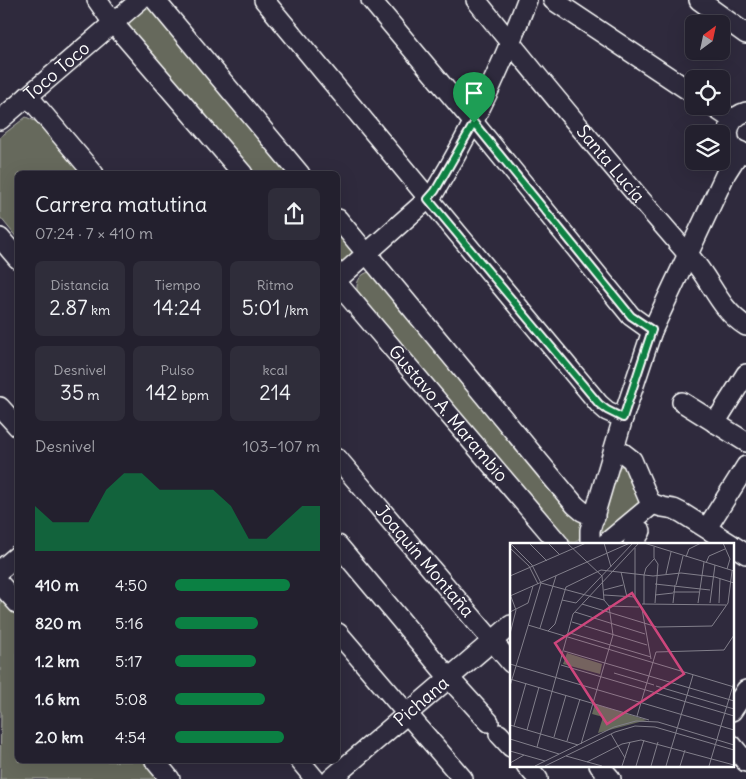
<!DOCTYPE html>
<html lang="es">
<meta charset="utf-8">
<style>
body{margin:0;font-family:Delius,sans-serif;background:#2f2d3a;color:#f1f3f6;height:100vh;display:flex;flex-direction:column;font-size:19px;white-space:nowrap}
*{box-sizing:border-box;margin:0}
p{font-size:16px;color:#a3a3aa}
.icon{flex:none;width:28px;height:28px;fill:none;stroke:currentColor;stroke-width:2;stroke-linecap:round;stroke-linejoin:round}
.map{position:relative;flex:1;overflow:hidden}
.sheet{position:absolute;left:15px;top:171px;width:325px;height:592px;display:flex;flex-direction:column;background:#23202e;border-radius:8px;box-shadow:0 5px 20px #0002,0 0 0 1px #403e4a}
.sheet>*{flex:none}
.needle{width:32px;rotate:33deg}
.controls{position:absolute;left:685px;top:15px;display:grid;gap:10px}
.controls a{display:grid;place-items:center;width:45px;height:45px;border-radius:8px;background:#23202e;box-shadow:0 5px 20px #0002,0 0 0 1px #403e4a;font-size:25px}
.pin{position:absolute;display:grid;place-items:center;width:42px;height:42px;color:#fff;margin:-51px -21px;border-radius:50% 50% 50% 0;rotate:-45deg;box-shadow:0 0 5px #0007}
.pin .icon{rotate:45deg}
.round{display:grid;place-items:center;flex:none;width:52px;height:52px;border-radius:8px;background:#2f2d3a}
.summary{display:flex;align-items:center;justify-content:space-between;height:85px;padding:0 20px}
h1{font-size:22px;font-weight:600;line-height:38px}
.metrics{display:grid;grid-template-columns:repeat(3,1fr);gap:8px;height:85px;padding:5px 20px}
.metrics div{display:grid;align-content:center;border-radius:8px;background:#2f2d3a;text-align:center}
.metrics b{font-size:21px;font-weight:600}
.metrics small{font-size:14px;font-weight:400}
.metrics p{font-size:14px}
.chart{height:140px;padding:10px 20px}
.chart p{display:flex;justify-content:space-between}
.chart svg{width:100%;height:90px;margin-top:5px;fill:#0b8043;opacity:.7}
ul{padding:0 20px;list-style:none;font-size:16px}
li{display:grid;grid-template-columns:80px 60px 1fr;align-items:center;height:38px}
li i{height:12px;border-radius:6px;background:#0b8043}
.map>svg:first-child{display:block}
</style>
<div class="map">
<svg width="746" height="779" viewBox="0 0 746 779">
<rect width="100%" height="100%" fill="#2f2a3d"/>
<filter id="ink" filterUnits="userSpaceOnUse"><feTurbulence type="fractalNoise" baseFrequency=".02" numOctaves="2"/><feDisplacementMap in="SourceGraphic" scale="10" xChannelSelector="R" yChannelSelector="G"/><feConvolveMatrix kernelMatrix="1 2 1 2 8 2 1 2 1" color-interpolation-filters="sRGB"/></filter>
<g filter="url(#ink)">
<g fill="#66695b" stroke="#b2b4ad">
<polygon points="147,7 152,8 291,174 254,174 129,29 130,20 143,9"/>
<polygon points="26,117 37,122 82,174 18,174 17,238 0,217 0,137"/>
<polygon points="338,230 354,251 352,257 339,266 338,266"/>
<path d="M370 272 376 276 582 524C584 531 580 540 574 543L570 542 357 290C356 281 361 273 370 272Z"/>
<polygon points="624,465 629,467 640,501 637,508 605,533 602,532 598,528 619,467"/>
<polygon points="0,593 17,613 18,761 147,761 162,779 0,779 1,712 0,710"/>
</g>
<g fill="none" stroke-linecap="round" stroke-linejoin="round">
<g stroke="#fff" stroke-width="22">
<g id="minor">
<polyline points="97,0 113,23 243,174"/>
<polyline points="155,0 300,174"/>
<polyline points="264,0 599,404 607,411 623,418"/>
<polyline points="371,0 474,123 631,316 652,331"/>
<path id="s1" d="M476 0C546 88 618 174 692 259 712 282 719 309 746 326"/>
<polyline points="553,0 694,94"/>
<polyline points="699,0 746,34"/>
<polyline points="28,96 94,174"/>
<polyline points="712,106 733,120"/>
<path d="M746 112C723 119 722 148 746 154"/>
<path id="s2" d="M0 120 140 0"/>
<polyline points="338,219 575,505 582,511 595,517"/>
<polyline points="0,238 18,259"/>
<path d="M338 279 428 199 435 191C472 130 502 67 527 0"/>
<path id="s3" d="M338 284 559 544"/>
<polyline points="682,402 746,442"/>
<polyline points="0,407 18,427"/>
<polyline points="715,423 746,374"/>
<polyline points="614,450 623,453 632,460 649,500 653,504 662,507 674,509 682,513 731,544"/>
<path id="s4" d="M338 459 511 663"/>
<polyline points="707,528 746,466"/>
<polyline points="590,544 590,530 623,418 652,331 726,173 740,151"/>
<polyline points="605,544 653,504"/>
<polyline points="633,544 641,531"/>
<polyline points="338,545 449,678 489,722"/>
<polyline points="732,545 746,554"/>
<polyline points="0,570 18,555"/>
<polyline points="0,584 18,604"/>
<polyline points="338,633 463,779"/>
<polyline points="732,711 746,690"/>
<polyline points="499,734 511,747"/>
<polyline points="732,745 746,762"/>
<polyline points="155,761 170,779"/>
<polyline points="300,761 315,779"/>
<polyline points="526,765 538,779"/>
<polyline points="599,765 611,779"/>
<path id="s5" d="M331 779 511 625"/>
</g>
</g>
<use href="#minor" stroke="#2f2a3d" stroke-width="19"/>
</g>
</g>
<g fill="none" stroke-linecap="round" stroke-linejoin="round" filter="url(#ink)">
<g stroke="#fff" stroke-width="10">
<polygon id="route" points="474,123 631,316 652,330 623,418 607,410 599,404 428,199 435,191"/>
</g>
<use href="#route" stroke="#0b8043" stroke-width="6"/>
</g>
<g text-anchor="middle" stroke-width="4" stroke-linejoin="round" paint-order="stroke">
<g font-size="18" fill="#fff" stroke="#2f2a3d">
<text dy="6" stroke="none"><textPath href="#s2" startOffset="75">Toco Toco</textPath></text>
<text dy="6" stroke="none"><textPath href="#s1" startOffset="212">Santa Lucía</textPath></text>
<text dy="6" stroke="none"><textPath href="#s3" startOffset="170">Gustavo A. Marambio</textPath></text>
<text dy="6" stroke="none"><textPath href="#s4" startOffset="134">Joaquín Montaña</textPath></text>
<text dy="6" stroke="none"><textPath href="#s5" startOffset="119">Pichana</textPath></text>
</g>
</g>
<g transform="translate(510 543)">
<rect width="224" height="224" fill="#2f2a3d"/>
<path d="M57 110 92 121 90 131 53 121ZM85 161 137 177 88 190 93 174 82 171Z" fill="#66695b"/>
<path fill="none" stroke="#827f8b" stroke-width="1" d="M0 0 22 22 31 40M19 0 37 18M38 0 50 12M57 0 92 33 94 57M94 0 101 24M134 0 224 28M213 0 220 16 217 26M144 4V15L148 21 145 60M0 5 19 23 28 41M125 5V54L130 62M176 14 179 6 191 0M196 20 199 13 215 6M111 29 117 54M156 31 161 9M134 32V61M134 32 136 25 144 16M0 33 76 0M31 40 94 57 99 63 103 92 71 201M145 41 200 47M166 42 173 13M94 47 113 42M163 49H189M94 52 125 54M145 52 163 50M0 53 120 0M52 57 66 60 123 0M163 60 165 42M188 60 194 19M200 60 205 22M209 60 210 36M218 60 222 28M72 61 147 84 202 83 218 60M132 61 216 62M99 63 129 64M132 66 141 116M0 69 18 60 23 43M65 69 135 91M62 79 137 102M18 82 224 144M30 85 46 33M38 88 45 81 56 44 91 27 143 33 171 30 205 34 224 40M60 90 141 114M0 91 6 67 0 51M54 108 224 158M146 109 214 107 224 92M0 121 224 187M51 122 224 173M104 130 144 142M0 136 139 177M0 143 31 40M146 143 224 166M127 173 146 109M0 182 68 202M4 183 16 140M17 187 29 144M101 191 115 215M44 194 56 152M0 196 49 211M57 198 70 156M27 204 63 71 129 0M0 208 35 218M56 213 92 223M77 219 112 201 131 197 224 222M0 220 14 212M25 223 104 184 126 178 148 179 224 202M35 223 105 189 125 183 145 184 224 207M112 223 120 199M126 223 134 197M141 223 148 199M156 223 183 132M170 223 175 207M199 223 224 139"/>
<path fill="#ce467c" fill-opacity="0.15" stroke="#ce467c" stroke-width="2.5" d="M122 50 174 131 97 181 45 100Z"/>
<rect width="224" height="224" fill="none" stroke="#fff" stroke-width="2.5"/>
</g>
</svg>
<div class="controls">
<a><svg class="needle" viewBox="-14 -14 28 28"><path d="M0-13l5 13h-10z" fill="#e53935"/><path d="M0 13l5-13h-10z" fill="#a3a3aa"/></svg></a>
<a><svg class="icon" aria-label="locate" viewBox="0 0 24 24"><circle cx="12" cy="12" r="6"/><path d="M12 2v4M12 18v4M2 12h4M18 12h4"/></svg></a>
<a><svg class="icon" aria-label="layers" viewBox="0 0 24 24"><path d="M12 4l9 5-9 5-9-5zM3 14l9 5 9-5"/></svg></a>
</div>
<div class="pin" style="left:474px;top:123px;background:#1e9e55"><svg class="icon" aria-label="arrive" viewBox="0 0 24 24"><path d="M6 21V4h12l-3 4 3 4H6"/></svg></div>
<section class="sheet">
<div class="summary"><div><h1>Carrera matutina</h1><p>07:24 · 7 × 410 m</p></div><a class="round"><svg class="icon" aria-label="share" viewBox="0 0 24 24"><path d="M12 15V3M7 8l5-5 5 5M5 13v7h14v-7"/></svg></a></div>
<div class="metrics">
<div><p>Distancia</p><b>2.87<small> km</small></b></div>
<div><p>Tiempo</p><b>14:24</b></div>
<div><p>Ritmo</p><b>5:01<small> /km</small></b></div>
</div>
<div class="metrics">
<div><p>Desnivel</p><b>35<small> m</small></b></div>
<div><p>Pulso</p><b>142<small> bpm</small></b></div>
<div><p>kcal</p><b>214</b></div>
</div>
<div class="chart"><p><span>Desnivel</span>103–107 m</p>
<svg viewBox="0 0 160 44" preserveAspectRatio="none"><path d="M0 44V22L10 30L20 30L30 30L40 14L50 6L60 6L70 14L80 14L90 14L100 14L110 22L120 38L130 38L140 30L150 22L160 22V44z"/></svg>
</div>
<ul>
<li><b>410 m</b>4:50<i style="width:79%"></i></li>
<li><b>820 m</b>5:16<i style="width:57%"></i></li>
<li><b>1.2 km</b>5:17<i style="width:56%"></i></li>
<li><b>1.6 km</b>5:08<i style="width:62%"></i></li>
<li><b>2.0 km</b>4:54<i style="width:75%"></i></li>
</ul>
</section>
</div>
